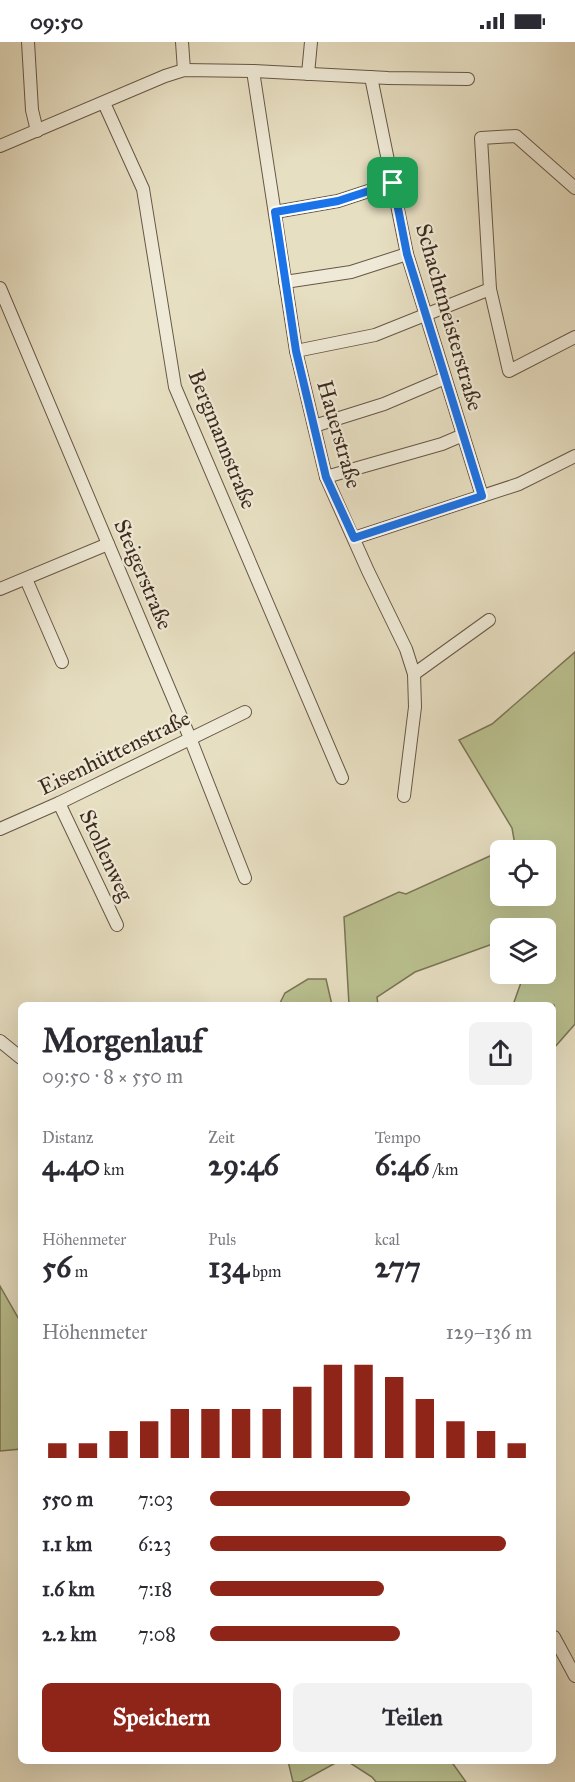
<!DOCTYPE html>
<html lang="de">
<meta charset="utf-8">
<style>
body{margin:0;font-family:"IM FELL Great Primer",serif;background:#f2f2f3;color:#2b2b33;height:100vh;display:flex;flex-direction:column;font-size:22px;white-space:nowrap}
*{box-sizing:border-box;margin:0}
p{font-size:20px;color:#7c7c81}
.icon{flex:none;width:33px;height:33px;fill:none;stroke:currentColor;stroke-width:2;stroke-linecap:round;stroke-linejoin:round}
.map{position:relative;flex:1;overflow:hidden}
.panel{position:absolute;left:18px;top:960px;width:538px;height:762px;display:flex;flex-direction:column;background:#fff;border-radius:9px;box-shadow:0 6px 24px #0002}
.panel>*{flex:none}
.fabs{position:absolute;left:490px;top:798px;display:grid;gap:12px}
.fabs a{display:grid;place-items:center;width:66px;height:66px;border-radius:9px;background:#fff;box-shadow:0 6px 24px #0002;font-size:30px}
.pin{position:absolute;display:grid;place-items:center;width:51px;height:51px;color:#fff;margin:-26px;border-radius:12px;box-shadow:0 3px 9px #0006}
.round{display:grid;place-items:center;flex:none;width:63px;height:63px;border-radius:9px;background:#f2f2f3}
.summary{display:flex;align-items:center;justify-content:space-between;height:102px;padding:0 24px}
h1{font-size:33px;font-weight:700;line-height:45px}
.metrics{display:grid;grid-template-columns:repeat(3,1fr);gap:9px;height:102px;padding:6px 24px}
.metrics div{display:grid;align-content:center}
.metrics b{font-size:30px;font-weight:700}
.metrics small{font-size:16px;font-weight:400}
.metrics p{font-size:16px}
.chart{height:168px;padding:12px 24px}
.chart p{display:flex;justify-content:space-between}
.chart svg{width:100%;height:108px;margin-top:6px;stroke:#8f2418;stroke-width:6}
.button{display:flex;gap:12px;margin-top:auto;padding:12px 24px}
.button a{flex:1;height:69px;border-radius:9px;background:#8f2418;color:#fff;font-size:24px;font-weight:700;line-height:69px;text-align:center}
.button a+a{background:#f2f2f3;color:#2b2b33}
ul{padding:0 24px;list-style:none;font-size:20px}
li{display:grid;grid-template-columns:96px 72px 1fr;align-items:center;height:45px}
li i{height:15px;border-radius:8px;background:#8f2418}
.status{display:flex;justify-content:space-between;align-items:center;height:42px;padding:0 30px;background:#fff;direction:ltr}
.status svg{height:16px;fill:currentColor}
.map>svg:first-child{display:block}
</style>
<div class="status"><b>09:50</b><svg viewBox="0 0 49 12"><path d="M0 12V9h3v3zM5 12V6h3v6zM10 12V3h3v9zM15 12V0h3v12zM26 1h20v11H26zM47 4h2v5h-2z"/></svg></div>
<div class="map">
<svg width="575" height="1740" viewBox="0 0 575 1740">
<rect width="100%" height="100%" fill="#e7dfc2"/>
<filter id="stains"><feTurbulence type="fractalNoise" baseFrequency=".00333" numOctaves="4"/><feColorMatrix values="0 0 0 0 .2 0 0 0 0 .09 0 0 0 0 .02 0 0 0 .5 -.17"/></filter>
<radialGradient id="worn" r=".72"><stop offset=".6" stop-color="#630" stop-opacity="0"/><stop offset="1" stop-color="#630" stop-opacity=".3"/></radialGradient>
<g fill="#bac08f" stroke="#7b7556" stroke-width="1.5">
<polygon points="575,610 575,982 554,1006 554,963 513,963 524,932 546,932 546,886 501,886 501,899 415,930 377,955 378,963 349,963 344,875 399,850 406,852 501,809 501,854 546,854 546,808 502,808 515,803 512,786 459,698 492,682"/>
<polygon points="308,937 326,937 332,963 279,963 285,951"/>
<polygon points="0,1244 21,1281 21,1407 0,1409"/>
<polygon points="288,1719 339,1719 301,1740 293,1740"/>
<polygon points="347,1719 451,1719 466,1740 376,1740 372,1735"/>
</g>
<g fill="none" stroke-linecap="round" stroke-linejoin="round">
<g stroke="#675747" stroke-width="14">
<g id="minor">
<polyline points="28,0 32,68 37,89"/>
<polyline points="182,0 184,28"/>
<polyline points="253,29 296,309 326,435 368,529 406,607 414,632 415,665 404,754"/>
<polyline points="308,32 311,0"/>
<polyline points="371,35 407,212 482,454"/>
<polyline points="104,61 143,147 175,345 342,736"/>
<polyline points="0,104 165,34 184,28 253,29 388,36 468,37"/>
<polyline points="575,146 516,94 481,96 490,247 509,329 575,295"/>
<polyline points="275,170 338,159 393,141"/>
<polyline points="285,240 351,230 407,212"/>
<polyline points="0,246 190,696 245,836"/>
<polyline points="296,309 375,293 490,247"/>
<polyline points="314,384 384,362 445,336"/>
<polyline points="326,435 442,402 463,393"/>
<polyline points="354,496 519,442 575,414"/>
<polyline points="26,537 62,620"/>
<polyline points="0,547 108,502"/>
<polyline points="414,632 489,578"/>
<polyline points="59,761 117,883"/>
<polyline points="0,787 59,761 245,670"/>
<polyline points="0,999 21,1016"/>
<polyline points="554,1595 575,1634"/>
</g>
</g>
<use href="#minor" stroke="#efead7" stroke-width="12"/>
</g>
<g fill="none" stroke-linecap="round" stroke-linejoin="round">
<g stroke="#fff" stroke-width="12">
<polygon id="route" points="393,141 407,212 482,454 354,496 326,435 296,309 275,170 338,159"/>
</g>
<use href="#route" stroke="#1a73e8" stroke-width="8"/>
</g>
<g text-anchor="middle" stroke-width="4.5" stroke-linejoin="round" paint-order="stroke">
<g font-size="22" fill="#3c2a1e" stroke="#efead7">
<text transform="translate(450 275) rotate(74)" y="8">Schachtmeisterstraße</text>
<text transform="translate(340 392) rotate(74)" y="8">Hauerstraße</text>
<text transform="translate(223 397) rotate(68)" y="8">Bergmannstraße</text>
<text transform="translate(144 532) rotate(67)" y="8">Steigerstraße</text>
<text transform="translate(114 710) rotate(-26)" y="8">Eisenhüttenstraße</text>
<text transform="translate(107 813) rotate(65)" y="8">Stollenweg</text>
</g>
</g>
<rect width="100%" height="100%" filter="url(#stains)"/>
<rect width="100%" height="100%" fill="url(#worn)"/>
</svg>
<div class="fabs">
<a><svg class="icon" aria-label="locate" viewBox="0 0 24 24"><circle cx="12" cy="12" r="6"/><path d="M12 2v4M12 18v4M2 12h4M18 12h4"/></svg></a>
<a><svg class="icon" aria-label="layers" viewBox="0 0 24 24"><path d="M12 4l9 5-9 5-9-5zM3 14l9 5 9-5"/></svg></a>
</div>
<div class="pin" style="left:393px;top:141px;background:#1e9e55"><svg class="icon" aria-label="arrive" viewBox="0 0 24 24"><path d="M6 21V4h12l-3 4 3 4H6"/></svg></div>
<section class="panel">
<div class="summary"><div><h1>Morgenlauf</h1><p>09:50 · 8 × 550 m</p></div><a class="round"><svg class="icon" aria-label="share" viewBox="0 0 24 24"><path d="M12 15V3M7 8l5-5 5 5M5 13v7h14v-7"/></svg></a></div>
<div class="metrics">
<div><p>Distanz</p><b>4.40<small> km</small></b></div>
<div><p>Zeit</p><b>29:46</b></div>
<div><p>Tempo</p><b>6:46<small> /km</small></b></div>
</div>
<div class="metrics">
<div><p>Höhenmeter</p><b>56<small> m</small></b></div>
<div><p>Puls</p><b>134<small> bpm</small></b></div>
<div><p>kcal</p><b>277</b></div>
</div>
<div class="chart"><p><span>Höhenmeter</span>129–136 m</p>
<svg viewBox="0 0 160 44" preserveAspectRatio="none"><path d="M5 44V38M15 44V38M25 44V33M35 44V29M45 44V24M55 44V24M65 44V24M75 44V24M85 44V15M95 44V6M105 44V6M115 44V11M125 44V20M135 44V29M145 44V33M155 44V38"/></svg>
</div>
<ul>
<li><b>550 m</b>7:03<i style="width:62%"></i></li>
<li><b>1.1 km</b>6:23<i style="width:92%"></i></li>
<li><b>1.6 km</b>7:18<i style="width:54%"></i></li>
<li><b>2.2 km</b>7:08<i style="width:59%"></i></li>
</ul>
<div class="button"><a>Speichern</a><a>Teilen</a></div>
</section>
</div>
